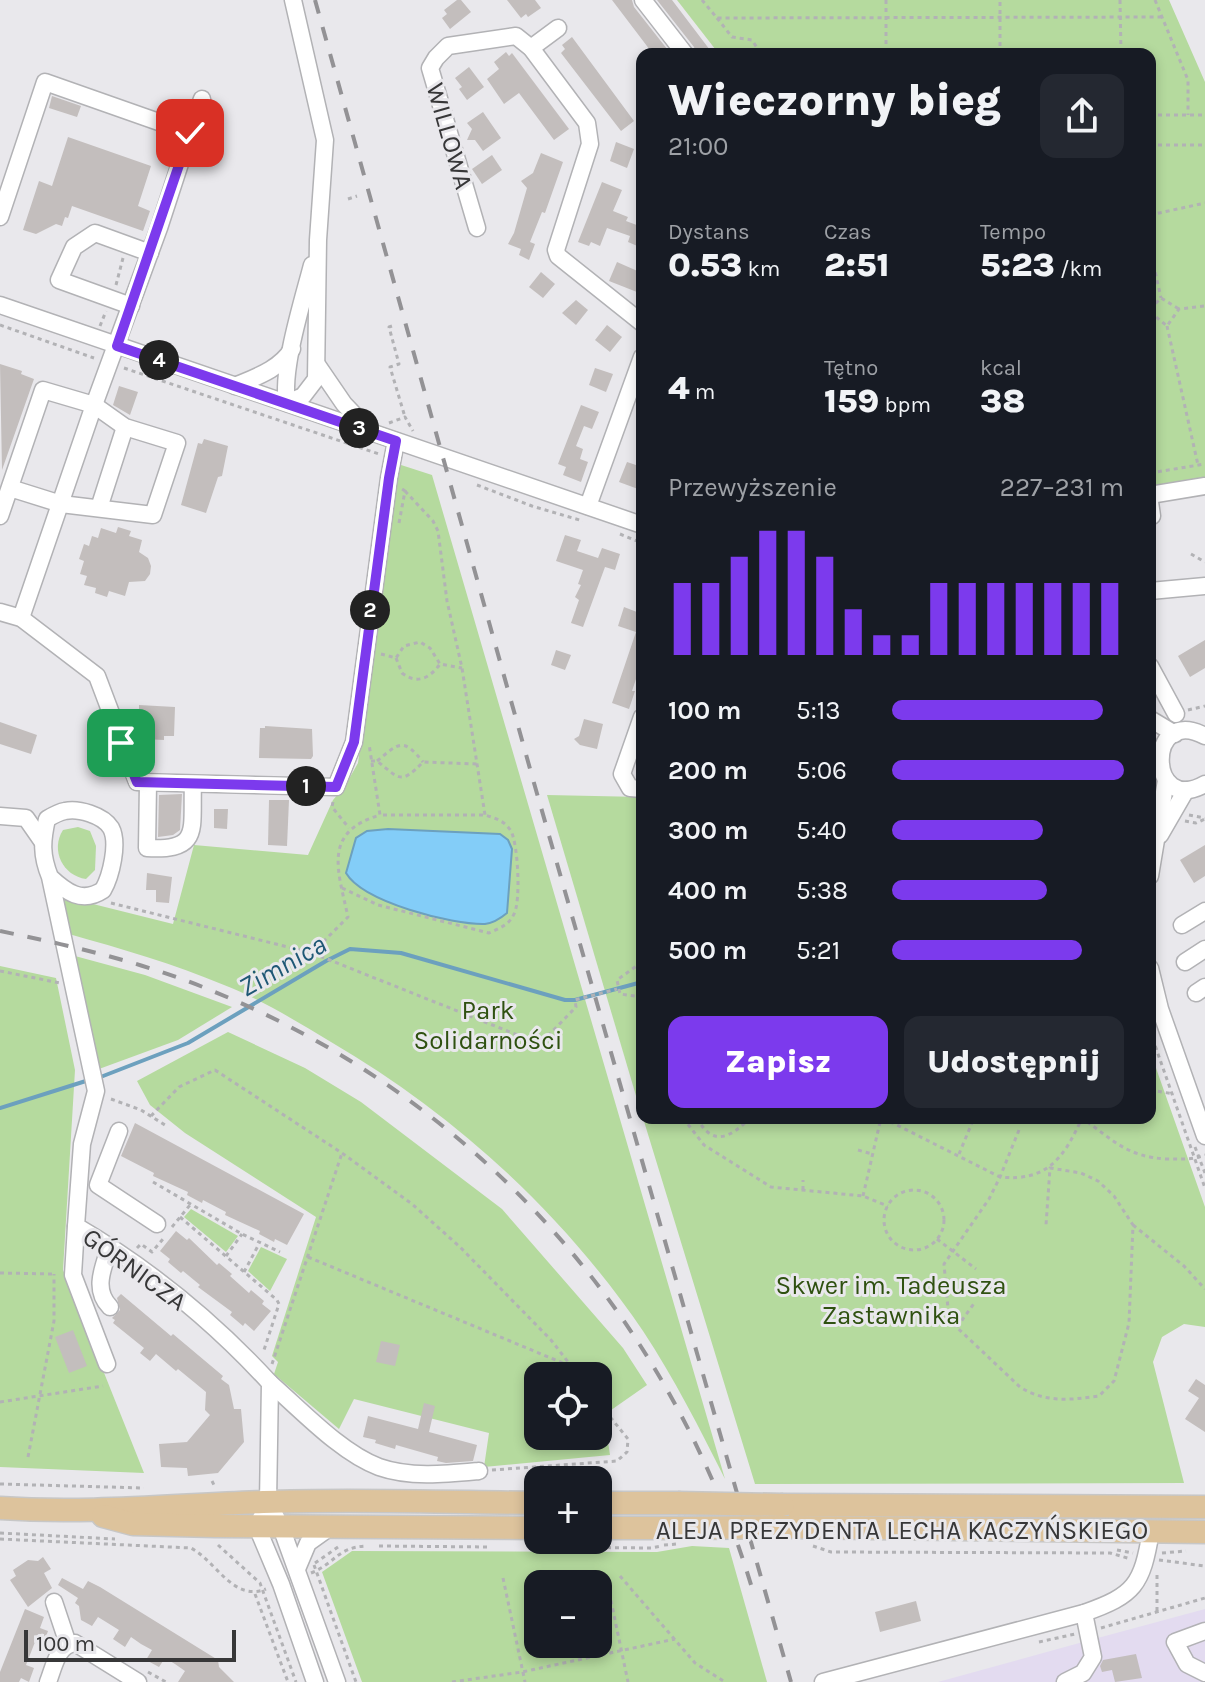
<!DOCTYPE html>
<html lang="pl">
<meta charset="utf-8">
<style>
body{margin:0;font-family:Karla,sans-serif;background:#242831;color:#f1f3f6;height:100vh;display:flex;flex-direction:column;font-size:30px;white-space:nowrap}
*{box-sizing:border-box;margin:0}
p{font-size:26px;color:#9ea1a6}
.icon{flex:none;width:44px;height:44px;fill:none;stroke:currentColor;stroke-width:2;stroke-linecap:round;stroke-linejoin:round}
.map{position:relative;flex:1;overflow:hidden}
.panel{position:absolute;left:636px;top:48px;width:520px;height:1076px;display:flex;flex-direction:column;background:#171b24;border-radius:16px;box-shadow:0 4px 12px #0003}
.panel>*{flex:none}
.fabs{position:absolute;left:524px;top:1362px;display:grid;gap:16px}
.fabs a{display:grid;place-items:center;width:88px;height:88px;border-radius:16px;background:#171b24;box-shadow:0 4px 12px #0003;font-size:40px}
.scale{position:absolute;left:24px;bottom:20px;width:212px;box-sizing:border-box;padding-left:8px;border:4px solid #373738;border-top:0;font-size:22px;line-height:28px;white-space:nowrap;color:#373738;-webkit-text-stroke:6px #e9e8ec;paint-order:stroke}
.pin{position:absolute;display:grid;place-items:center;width:68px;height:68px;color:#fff;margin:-34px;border-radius:16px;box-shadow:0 4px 12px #0006}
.km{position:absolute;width:40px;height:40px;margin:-20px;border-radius:50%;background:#222;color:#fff;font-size:22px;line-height:40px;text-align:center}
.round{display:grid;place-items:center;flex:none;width:84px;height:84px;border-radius:16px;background:#242831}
.headline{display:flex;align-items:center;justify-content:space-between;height:136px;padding:0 32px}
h1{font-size:44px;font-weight:800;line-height:60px}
.figures{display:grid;grid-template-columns:repeat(3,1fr);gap:12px;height:136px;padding:8px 32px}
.figures div{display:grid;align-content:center}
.figures b{font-size:34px;font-weight:800}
.figures small{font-size:22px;font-weight:400}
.figures p{font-size:22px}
.chart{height:224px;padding:16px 32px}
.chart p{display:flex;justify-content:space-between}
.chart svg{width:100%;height:144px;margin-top:8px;stroke:#7c3aed;stroke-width:6}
.primary-button{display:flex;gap:16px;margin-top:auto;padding:16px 32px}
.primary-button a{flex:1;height:92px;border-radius:16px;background:#7c3aed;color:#fff;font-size:32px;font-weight:800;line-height:92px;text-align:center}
.primary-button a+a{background:#242831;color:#f1f3f6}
ul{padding:0 32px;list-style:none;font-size:26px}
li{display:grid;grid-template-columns:128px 96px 1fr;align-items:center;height:60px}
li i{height:20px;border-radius:10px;background:#7c3aed}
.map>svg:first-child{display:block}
</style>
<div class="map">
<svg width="1205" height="1682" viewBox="0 0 1205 1682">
<rect width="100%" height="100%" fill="#e9e8ec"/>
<polygon fill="#e3dbf0" points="1205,1609 1205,1682 938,1682 1083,1642"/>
<g fill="#b5da9e" fill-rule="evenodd">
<polygon points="677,0 1169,0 1205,82 1205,477 1150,486 1150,54 719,54"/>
<path d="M398 464 432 475 725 1479C700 1429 674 1378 643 1331 562 1212 454 1114 331 1042 296 1021 262 1000 224 985 174 964 122 949 69 934L57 895 173 924 194 845 308 855 333 800 345 786 358 763Z"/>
<polygon points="547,795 642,797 642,1116"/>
<path d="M78 827 90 831 96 846 95 870 86 879C63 876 50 850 63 830Z"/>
<polygon points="75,956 145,975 232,1007 178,1040 99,1069"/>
<polygon points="0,966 56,978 75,1070 63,1270 144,1473 0,1467"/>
<path d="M228 1032 305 1068 361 1102 502 1209 623 1348 647 1385 604 1415 610 1455 484 1467 489 1433 354 1399 339 1429 274 1374 278 1362 272 1356 316 1217 185 1133 150 1105 137 1081ZM538 1376H598V1436H538Z"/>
<polygon points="1150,1051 1205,1207 1205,1327 1184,1324 1162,1337 1153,1362 1184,1483 755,1484 643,1118 1150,1118"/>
<polygon points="191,1209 238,1236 226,1252 184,1217"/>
<polygon points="261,1247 287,1259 270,1291 248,1271"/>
<path d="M692 1546 729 1548 767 1682H362L322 1572 352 1551 657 1552ZM538 1584H598V1644H538Z"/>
</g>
<path fill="#83cdf8" stroke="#6ca0be" stroke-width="2" d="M388 829 500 834 508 840 512 849 507 913C501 918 493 923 485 924 452 925 363 902 346 873L356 838 367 831Z"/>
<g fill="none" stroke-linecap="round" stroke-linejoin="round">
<g stroke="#6ca0be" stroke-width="4">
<polyline points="98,1078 188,1043 326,961 350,949 401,953 565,1000 575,1000 642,982"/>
<polyline points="0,1108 89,1080"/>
<polyline points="1150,1113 1151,1114"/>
</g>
</g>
<g fill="#c3bebd">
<polygon points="457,0 461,0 471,12 450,29 442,18 447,14 444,10"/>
<polygon points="507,0 535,0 541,8 528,17 526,14 521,18"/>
<polygon points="612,0 632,0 634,7 671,54 653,54"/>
<polygon points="657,0 672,0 713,54 696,54 694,47"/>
<polygon points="572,37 634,121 621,131 561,53 565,49 562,45"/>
<polygon points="506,52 509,56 512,53 569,129 554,140 519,93 504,104 487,79 499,69 494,62"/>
<polygon points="469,67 484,87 467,100 459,89 462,87 455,78"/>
<polygon points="52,96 81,106 77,117 49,108"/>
<polygon points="483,112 501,138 483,151 475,140 467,140 472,129 467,123"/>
<polygon points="68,137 151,166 138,206 150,211 143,231 72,206 68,218 65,217 62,226 56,224 36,234 23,230 39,181 52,186"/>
<polygon points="616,142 634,149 627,168 610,161"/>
<polygon points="541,153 563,162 545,213 542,212 530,242 535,244 529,260 519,255 521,249 508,244 514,233 527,188 521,181 533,173"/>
<polygon points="492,155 502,170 482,184 472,169"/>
<polygon points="602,182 622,190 613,211 628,217 626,221 642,227 642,248 628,242 630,236 607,228 600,246 591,242 589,246 578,242"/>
<polygon points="617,262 642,273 642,294 609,281"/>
<polygon points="541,272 555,284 543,298 529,287"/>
<polygon points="576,300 588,310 576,325 562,313"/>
<polygon points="607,325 622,337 610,352 595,340"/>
<polygon points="0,364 22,371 21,374 34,379 2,470"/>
<polygon points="595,368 613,374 606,392 589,385"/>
<polygon points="119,386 138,392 130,415 113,405"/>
<polygon points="581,405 599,412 592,429 584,426 576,446 583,449 580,459 588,462 581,482 563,475 566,467 558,464"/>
<polygon points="204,439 228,446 222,476 218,477 206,513 181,505 198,443 202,444"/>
<polygon points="627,462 642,467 638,489 619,482"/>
<polygon points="118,527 131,531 129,536 142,540 139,552 148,558 151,566 150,574 145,581 129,582 125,596 109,591 107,597 95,593 96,588 84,585 87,576 80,574 84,561 79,559 84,544 89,546 92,536 98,538 101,528 116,533"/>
<polygon points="565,535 581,540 577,551 598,558 602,548 620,554 615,570 605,567 583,627 571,623 579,600 575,597 581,585 578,584 583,570 556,561"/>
<polygon points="624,607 642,614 642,668 640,667 632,691 635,691 629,709 612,703 636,632 618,626"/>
<polygon points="1205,640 1205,668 1190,677 1178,656"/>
<polygon points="556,650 571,655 565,670 551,665"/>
<polygon points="139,705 175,707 174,736 164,736 164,740 142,739 143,735 138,735 139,725 135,725 136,709 139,709"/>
<polygon points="584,719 603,724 597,749 580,745 574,739 579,736"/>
<polygon points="0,722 37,735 31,754 0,744"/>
<polygon points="265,726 312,729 313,756 311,759 259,758 260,728 265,728"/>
<polygon points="182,794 180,830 173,835 158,837 159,795"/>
<polygon points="269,800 289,800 287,846 268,845"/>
<polygon points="214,809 228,809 227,829 214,828"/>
<polygon points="1205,845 1205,876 1194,883 1180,860"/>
<polygon points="147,873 172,877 169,903 156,902 156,890 146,890"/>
<polygon points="135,1123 304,1214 287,1245 275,1239 274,1242 259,1234 260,1231 225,1215 226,1212 203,1200 202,1203 187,1195 188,1192 153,1176 154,1173 121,1156"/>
<polygon points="176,1231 187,1240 189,1238 217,1265 219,1263 232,1274 230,1276 249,1293 251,1290 264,1301 262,1304 271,1311 254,1331 245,1323 243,1326 230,1315 232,1312 198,1287 200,1285 183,1271 181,1273 168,1262 170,1259 160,1251"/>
<polygon points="121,1294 171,1336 173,1334 223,1376 221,1379 229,1385 234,1409 241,1409 244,1442 218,1473 188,1476 187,1468 161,1467 159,1444 187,1442 210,1415 205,1410 206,1392 178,1369 176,1371 156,1354 150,1361 140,1353 144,1348 113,1323 115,1320 112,1318 120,1310 117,1298"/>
<polygon points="73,1330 87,1366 69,1373 55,1337"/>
<polygon points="381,1341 400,1345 395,1366 376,1362"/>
<polygon points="1196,1379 1205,1385 1205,1432 1185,1419 1199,1398 1188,1391"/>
<polygon points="424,1403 435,1406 429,1432 477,1445 473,1461 446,1463 437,1461 438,1457 396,1445 395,1449 375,1443 376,1440 363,1437 368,1416 418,1429"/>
<polygon points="43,1557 51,1569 44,1573 52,1588 28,1607 10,1580 16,1576 13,1570 28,1560 38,1561"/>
<polygon points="62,1578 83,1589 88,1581 100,1587 218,1660 219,1667 234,1682 178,1682 185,1671 175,1664 165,1658 159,1667 146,1660 152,1650 141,1644 131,1637 125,1647 113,1639 119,1630 98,1617 92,1626 81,1620 79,1606 75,1603 78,1598 58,1585"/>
<polygon points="916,1601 921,1621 880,1632 875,1612"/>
<polygon points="25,1609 44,1617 40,1628 48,1631 43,1645 35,1642 26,1665 34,1668 29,1682 21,1678 19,1682 0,1682 0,1672"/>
<polygon points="1136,1654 1142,1678 1115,1682 1112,1670 1102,1672 1100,1666 1103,1660"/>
</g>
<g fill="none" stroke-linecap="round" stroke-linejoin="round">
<g stroke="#b2b2b5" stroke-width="19">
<g id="minor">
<polyline points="643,0 685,54"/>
<polyline points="531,48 558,28"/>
<polyline points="190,133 202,99"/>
<polyline points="0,217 45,82 190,133 159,228 94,405 21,618"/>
<polyline points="477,228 430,68 436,58 448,46 516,36 531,48 587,123 590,144 556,250 558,256 642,323"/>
<polyline points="0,305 642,525"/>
<polyline points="131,306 59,280 74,247 95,233 150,253"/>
<polyline points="318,366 344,404 366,427"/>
<path d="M235 386C256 377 280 369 292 349"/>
<polyline points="287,403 303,396 316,379 318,240 325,140 293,0"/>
<path d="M287 403C281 369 303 300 312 265"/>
<polyline points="1150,495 1205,486"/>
<polyline points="1150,502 1152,516"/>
<polyline points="588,506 642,357"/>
<polyline points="99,508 125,427"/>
<polyline points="0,516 43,390 94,405 125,427 177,443 153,515 61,504 10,488"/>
<polyline points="1150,591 1205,586"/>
<polyline points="0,612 21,618 97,676 137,782 336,787 354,742 389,478 396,441"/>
<polyline points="1150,666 1176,714"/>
<polyline points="642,717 622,774 630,788 642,789"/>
<polyline points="1150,719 1175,734"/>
<path d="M1205 736C1145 704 1147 817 1205 784"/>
<path d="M148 783 147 848C202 851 191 829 193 784"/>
<polyline points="0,816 26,818 42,841"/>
<polyline points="1160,835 1186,790"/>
<polyline points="1150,876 1166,780"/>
<path d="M50 877C66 892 82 904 103 890 111 876 119 843 111 828 103 815 78 808 65 811 59 812 52 816 47 819 42 841 41 855 50 877L96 1091 82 1144 76 1226C148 1268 214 1322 270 1383L268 1502 281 1527 337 1682"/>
<polyline points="1182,925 1205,911"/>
<polyline points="1185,962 1205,949"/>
<polyline points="1150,968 1160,1009 1205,1136"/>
<polyline points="1196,993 1205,987"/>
<polyline points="119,1131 98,1185 157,1224"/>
<polyline points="76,1226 73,1275 107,1364"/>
<path d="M110 1307C92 1289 104 1266 110 1246"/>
<path d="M270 1383C301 1410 341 1453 379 1467 410 1478 447 1474 479 1471"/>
<polyline points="261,1518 257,1527 281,1584 315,1682"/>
<polyline points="297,1569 308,1543 329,1528"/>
<polyline points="54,1602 68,1644"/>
<polyline points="1205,1631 1175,1642 1187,1664 1205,1673"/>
<path d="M48 1682C54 1667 57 1645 75 1643L138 1682"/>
<path d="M823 1682 1084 1613C1135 1595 1142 1585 1151 1531"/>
<polyline points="1065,1682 1083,1673 1093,1657 1084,1613"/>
</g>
</g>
<g stroke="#c7c7c7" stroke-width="25">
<g id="major">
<polyline points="598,1503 678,1503"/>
<polyline points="783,1505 1205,1507"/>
<path d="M0 1508C88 1514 175 1505 263 1502 354 1499 446 1502 538 1503"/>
<polyline points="103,1516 133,1524 215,1526 538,1528"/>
<polyline points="789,1527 1205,1532"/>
<polyline points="598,1528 684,1528"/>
</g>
</g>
<g stroke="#b2b2b5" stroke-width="3" stroke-dasharray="4 4" stroke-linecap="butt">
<polyline points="702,0 717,18 1163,17"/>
<polyline points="886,0 886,54"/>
<polyline points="1120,0 1121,54"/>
<polyline points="1155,0 1188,80 1188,115"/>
<polyline points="717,18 732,37 752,40 761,54"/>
<polyline points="1000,54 1000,0"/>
<polyline points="1150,115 1205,115"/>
<polyline points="1150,145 1205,145"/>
<polyline points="348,199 357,196"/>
<polyline points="1150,215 1205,203"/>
<polyline points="1150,249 1161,298"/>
<polyline points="116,285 123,258"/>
<polyline points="1150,309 1161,298 1179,309"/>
<polyline points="1150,312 1167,326 1179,309 1205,306"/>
<polyline points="0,325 94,358"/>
<polyline points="100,326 106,311"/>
<polyline points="392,326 389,327 399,364 390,367 405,417"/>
<polyline points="1167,326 1198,465"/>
<polyline points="124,368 379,454"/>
<polyline points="389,423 405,417 413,431"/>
<polyline points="1150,473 1205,464"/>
<polyline points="477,485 532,506 583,521"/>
<polyline points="405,491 433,521 438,531 447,601 462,668 485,815"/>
<polyline points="399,523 405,491 402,489"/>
<polyline points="620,534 642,543"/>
<polyline points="1191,554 1205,562"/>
<polyline points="381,654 396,658 404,646 420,642 430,648 440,664 462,668"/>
<path d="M396 658 402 673C417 685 430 678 440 664"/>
<polyline points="1188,710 1205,706"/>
<path d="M371 761H377C399 778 400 786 423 762L477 764"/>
<path d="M377 761C399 743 403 737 423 762"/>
<polyline points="333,802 332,807 349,828"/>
<polyline points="1189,815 1205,818"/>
<polyline points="1185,821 1196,823 1205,819"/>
<polyline points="642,858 639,866 642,953"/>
<path d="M342 888 378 905 489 933C500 928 509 925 514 914 521 901 518 844 511 831 505 821 495 818 485 815H380"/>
<polyline points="111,903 312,953 540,1044 576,1007 575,1000 617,989"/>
<path d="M312 953 348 917C338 870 322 832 380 815L369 744"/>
<polyline points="642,962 617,980 620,994 642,997"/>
<polyline points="0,971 60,983"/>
<polyline points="1150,1031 1205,1188"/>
<polyline points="1150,1090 1174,1094"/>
<polyline points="111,1099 141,1110 165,1125"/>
<polyline points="151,1116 179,1087 215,1070 342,1153 412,1204 460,1247 551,1340 579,1376"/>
<polyline points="683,1118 704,1145 771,1187 863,1196 888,1206"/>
<path d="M697 1118C713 1148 731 1137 750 1118"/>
<path d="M883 1118 1000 1177C1047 1182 1064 1158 1082 1118 1113 1140 1127 1157 1167 1159 1181 1159 1192 1160 1205 1155"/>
<path d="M1019 1130 1000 1177 989 1199 944 1264 949 1320 1020 1387C1045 1403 1071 1400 1099 1396L1114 1381 1129 1323 1133 1225 1114 1196 1098 1181 1081 1173 1050 1168 1046 1225"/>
<polyline points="1195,1147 1205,1173"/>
<polyline points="858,1150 872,1154"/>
<polyline points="959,1154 974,1118"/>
<polyline points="153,1182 242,1234 280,1252"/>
<polyline points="803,1190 803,1180"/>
<circle cx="914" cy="1220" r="30"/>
<polyline points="863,1196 881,1118"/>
<polyline points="180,1217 277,1300 279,1304 263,1353"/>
<polyline points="1133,1225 1184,1266 1205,1289"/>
<polyline points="172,1227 190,1205"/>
<polyline points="937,1239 976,1269"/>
<polyline points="137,1248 141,1244 152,1252 163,1239"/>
<polyline points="226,1256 242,1234"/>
<polyline points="308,1257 570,1366"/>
<polyline points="244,1272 259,1244"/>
<polyline points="0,1273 54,1274"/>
<polyline points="957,1327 975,1302"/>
<polyline points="272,1364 342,1153"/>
<polyline points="0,1402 103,1386"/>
<polyline points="28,1457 54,1321 54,1274"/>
<polyline points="492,1470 617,1461 627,1452 628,1439 598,1402"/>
<polyline points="212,1481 214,1485"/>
<polyline points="0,1484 144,1488"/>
<polyline points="0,1533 115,1539"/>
<path d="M0 1539 191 1548C217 1562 233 1602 266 1589"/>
<polyline points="548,1542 589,1543"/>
<polyline points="218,1545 260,1583 296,1682"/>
<polyline points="379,1546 491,1547"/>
<polyline points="813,1546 831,1552 1110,1553 1131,1559"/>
<polyline points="535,1547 651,1548 662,1546"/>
<polyline points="1117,1550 1133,1553"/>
<polyline points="1162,1553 1186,1551"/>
<polyline points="1159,1560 1205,1566"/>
<polyline points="315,1563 341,1545"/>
<polyline points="314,1565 356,1682"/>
<path d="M311 1573C336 1563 337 1547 367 1546"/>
<polyline points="620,1576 695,1663 725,1682"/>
<polyline points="606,1577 628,1682"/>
<polyline points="503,1578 525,1682"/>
<polyline points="255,1594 288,1682"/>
<polyline points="1157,1611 1157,1571"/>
<polyline points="1101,1628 1205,1598"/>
<polyline points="1039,1642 1075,1634"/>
<polyline points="148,1672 166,1682"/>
<polyline points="452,1682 522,1672 675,1639"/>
</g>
<use href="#minor" stroke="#fff" stroke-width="16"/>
<use href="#major" stroke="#ddc39c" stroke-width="22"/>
<g stroke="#939295" stroke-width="4" stroke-dasharray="14 14" stroke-linecap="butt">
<polyline points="315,0 534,783 791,1682"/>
<path d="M0 931C73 946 146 963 215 992 481 1101 675 1323 755 1598"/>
</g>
<g stroke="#c7c7c7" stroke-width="25" stroke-linecap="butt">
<g id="major-bridge">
<polyline points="678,1503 783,1505"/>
<polyline points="684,1528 789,1527"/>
</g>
</g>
<polyline stroke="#b2b2b5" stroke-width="3" stroke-dasharray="4 4" stroke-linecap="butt" points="664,1545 677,1544"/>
<use href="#major-bridge" stroke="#ddc39c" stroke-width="22"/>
</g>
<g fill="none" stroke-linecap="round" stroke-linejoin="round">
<g stroke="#fff" stroke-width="16">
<polyline id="route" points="121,743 137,782 336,787 354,742 389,478 396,441 117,346 190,133"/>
</g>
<use href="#route" stroke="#7c3aed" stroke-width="10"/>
</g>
<g text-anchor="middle" stroke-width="6" stroke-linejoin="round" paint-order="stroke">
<g font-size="26" fill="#373738" stroke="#e9e8ec">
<text transform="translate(450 136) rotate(74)" y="9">WILLOWA</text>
<text transform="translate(135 1269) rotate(36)" y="9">GÓRNICZA</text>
<text x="902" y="1539">ALEJA PREZYDENTA LECHA KACZYŃSKIEGO</text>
</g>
<g font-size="26" fill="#2f5110" stroke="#e9e8ec">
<text x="488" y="1019">Park<tspan x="488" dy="30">Solidarności</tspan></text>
<text x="891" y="1294">Skwer im. Tadeusza<tspan x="891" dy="30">Zastawnika</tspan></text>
</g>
<g font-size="28" font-style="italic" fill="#1f5875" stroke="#e9e8ec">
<text transform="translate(282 965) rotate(-30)" y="10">Zimnica</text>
</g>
</g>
</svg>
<div class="fabs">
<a><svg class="icon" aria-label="locate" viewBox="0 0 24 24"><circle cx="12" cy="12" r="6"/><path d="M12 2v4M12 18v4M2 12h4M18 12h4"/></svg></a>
<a>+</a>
<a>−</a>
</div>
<div class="scale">100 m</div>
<div class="pin" style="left:121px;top:743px;background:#1e9e55"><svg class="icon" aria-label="arrive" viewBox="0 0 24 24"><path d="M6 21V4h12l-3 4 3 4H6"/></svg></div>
<div class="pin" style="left:190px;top:133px;background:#d93025"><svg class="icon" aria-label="check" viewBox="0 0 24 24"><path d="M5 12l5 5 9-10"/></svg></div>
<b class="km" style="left:306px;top:786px">1</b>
<b class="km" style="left:370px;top:610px">2</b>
<b class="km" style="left:359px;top:428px">3</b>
<b class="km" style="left:159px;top:360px">4</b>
<section class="panel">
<div class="headline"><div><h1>Wieczorny bieg</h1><p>21:00</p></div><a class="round"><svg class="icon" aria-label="share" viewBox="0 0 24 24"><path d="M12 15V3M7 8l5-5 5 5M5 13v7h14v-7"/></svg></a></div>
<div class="figures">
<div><p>Dystans</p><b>0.53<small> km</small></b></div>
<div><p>Czas</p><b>2:51</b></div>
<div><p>Tempo</p><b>5:23<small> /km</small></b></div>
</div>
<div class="figures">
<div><b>4<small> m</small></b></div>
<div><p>Tętno</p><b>159<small> bpm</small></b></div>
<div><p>kcal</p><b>38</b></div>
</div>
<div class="chart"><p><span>Przewyższenie</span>227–231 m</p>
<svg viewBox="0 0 160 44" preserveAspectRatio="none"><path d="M5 44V22M15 44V22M25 44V14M35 44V6M45 44V6M55 44V14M65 44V30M75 44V38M85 44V38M95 44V22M105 44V22M115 44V22M125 44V22M135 44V22M145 44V22M155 44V22"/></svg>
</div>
<ul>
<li><b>100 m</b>5:13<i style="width:91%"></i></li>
<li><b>200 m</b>5:06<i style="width:100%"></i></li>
<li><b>300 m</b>5:40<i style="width:65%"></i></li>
<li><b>400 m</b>5:38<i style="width:67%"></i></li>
<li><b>500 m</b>5:21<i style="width:82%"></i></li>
</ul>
<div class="primary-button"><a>Zapisz</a><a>Udostępnij</a></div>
</section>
</div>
